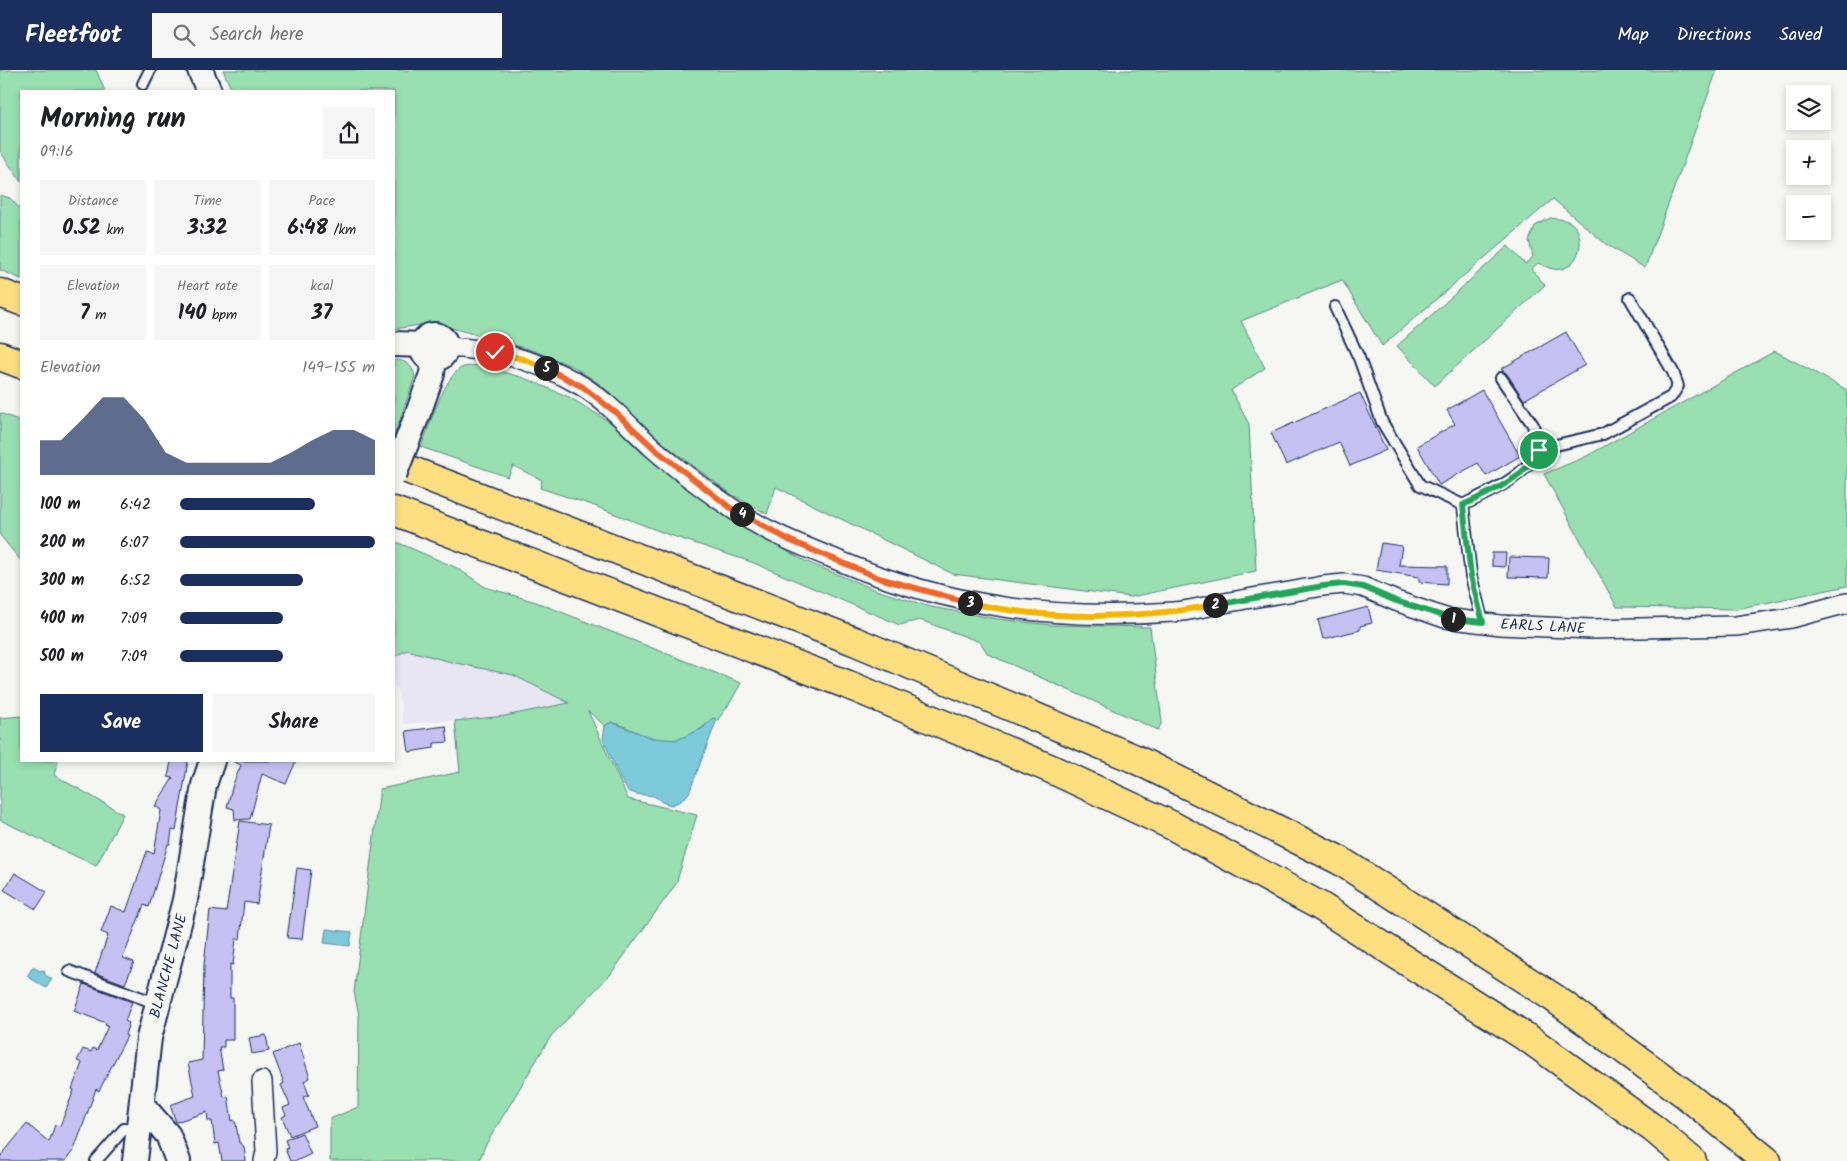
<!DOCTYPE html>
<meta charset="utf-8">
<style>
body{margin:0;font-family:Kalam,sans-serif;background:#f6f6f6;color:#202124;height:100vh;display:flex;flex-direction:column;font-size:19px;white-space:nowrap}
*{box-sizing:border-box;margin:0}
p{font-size:16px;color:#757577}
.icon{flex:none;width:28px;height:28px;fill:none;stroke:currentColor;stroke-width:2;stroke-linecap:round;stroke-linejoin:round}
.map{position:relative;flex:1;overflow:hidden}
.panel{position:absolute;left:20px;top:20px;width:375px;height:672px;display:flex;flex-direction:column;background:#fff;border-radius:0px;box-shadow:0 2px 8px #0003}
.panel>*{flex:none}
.tools{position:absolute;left:1786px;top:15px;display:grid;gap:10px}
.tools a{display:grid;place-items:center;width:45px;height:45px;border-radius:0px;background:#fff;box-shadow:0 2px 8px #0003;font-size:25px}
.pin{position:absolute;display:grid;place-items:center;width:42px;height:42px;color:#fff;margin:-21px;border:2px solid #fff;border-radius:50%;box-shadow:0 1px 5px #0007}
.km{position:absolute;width:25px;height:25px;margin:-12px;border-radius:50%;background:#222;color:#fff;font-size:14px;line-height:25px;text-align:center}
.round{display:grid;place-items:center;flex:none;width:52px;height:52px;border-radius:0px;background:#f6f6f6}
.headline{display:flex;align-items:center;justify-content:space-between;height:85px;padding:0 20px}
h1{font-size:28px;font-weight:700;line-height:38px}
.figures{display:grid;grid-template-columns:repeat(3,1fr);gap:8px;height:85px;padding:5px 20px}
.figures div{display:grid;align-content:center;border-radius:0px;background:#f6f6f6;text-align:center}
.figures b{font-size:21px;font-weight:700}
.figures small{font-size:14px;font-weight:400}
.figures p{font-size:14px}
.chart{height:140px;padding:10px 20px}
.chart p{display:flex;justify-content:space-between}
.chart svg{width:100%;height:90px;margin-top:5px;fill:#1b2f5e;opacity:.7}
.action{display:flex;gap:10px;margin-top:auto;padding:10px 20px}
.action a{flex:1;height:58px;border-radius:0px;background:#1b2f5e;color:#fff;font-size:20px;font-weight:700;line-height:58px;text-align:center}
.action a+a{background:#f6f6f6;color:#202124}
ul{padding:0 20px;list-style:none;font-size:16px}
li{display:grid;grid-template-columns:80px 60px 1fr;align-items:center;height:38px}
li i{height:12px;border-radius:6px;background:#1b2f5e}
header{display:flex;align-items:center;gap:30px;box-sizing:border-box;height:70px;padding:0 25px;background:#1b2f5e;color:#fff}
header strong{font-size:24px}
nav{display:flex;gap:28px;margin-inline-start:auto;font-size:18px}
.search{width:350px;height:45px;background:#f6f6f6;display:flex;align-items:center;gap:12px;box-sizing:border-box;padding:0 18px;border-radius:0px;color:#757577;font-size:19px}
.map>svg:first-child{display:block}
</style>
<header>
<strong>Fleetfoot</strong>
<div class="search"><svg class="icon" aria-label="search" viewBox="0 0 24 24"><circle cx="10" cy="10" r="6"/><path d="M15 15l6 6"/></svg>Search here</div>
<nav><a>Map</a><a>Directions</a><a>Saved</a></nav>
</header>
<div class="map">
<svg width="1847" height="1091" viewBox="0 0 1847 1091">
<rect width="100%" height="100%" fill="#f6f6f2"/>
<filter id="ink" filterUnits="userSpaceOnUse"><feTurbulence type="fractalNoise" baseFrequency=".02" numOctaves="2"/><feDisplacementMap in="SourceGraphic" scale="10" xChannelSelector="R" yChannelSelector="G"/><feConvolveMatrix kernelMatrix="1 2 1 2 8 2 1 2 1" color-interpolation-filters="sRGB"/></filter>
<g filter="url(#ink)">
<polygon fill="#e8e6f2" points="407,580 451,592 513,605 570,633 505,646 404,654 397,617 394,617 394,587"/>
<g fill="#98e0af" stroke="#5a8886">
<polygon points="0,0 96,0 105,21 21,21 21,112 0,81"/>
<polygon points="223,0 1717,0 1645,198 1607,175 1553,129 1382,276 1342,210 1241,251 1265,298 1231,320 1249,354 1256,501 1131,527 953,504 776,417 767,444 731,424 664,374 601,315 574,297 532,280 433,253 394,259 394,21 232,21"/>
<polygon points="0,125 10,128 21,140 21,209 0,200"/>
<path d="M1550 148C1556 149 1565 149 1570 152 1590 165 1578 204 1553 199 1548 198 1543 195 1538 193L1531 199 1545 215 1435 316 1397 276 1508 176 1525 194 1533 187 1529 171 1535 156Z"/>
<polygon points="1775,281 1847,320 1847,516 1736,539 1617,537 1544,404 1585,387"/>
<path d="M394 290C406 290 412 295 415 306L394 367Z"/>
<path d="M479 295 524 308 569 327 613 354 677 410 743 457 807 492 876 520 931 537 998 549 1051 555 1150 557 1162 652 1158 660 988 584 980 572 920 550 900 555 754 493 664 463 592 435 540 418 542 410 513 396 508 407 421 377C429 358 444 305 463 297 468 296 474 296 479 295Z"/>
<polygon points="0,343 21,351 21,491 0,465"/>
<path d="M394 471 457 498 485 517 536 532 741 613 730 633 716 652 715 649H711C696 667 674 674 651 667 637 664 625 655 611 652L605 656 588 641 628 729 697 745 676 814 610 905 551 966 485 1076 479 1091H330V1049L358 1037 359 945 354 922 380 719 460 702 455 651 505 646 569 633 513 605 451 592 407 580 394 587Z"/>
<polygon points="21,646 21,691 58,691 54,705 123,744 96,796 0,750 0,648"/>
</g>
<g fill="#7dcadb" stroke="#568ca9">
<polygon points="715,648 716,652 689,723 681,731 671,735 662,732 654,726 636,724 628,721 621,710 603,669 605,656 611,652 652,668 677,670 703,658 711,649"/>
<polygon points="326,859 352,862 350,876 324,873"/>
<polygon points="33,897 40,901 44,900 45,905 52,909 46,918 27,906"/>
</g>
<g fill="#c7c1f3" stroke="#1b2f5e">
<polygon points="1566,262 1585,295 1524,330 1507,304 1501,299"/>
<polygon points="1482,320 1520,386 1486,406 1478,393 1439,415 1417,376 1455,354 1447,340"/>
<polygon points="1360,323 1386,380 1350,396 1339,372 1286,395 1271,363"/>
<polygon points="1381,473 1402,476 1399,495 1447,496 1447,514 1419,512 1419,507 1376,500"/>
<polygon points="1492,483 1506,483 1505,497 1492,496"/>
<polygon points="1509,487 1549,488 1548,508 1508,507"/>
<polygon points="1368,537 1372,553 1360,556 1360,560 1323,569 1318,550"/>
<polygon points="446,656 448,672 434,673 434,678 409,682 406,661"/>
<polygon points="171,691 188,691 176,761 172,760 170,774 168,774 149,837 144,835 123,888 134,892 125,914 95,903 108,865 101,862 111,836 126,842 147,781 154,784 161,740 155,736 173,708 168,707"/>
<polygon points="232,691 296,691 286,714 262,704 250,749 235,750 234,739 227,737 233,714 241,695"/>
<polygon points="240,751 269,755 257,834 244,832 240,869 236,869 233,895 230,894 230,928 233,928 233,970 224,970 224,977 219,977 223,1000 218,1001 224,1027 228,1026 232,1051 234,1050 236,1054 239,1073 241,1073 244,1077 246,1091 222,1091 219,1073 215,1074 212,1051 208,1051 207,1042 176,1052 170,1035 195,1026 188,993 202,990 204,895 210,840 226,842"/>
<polygon points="297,798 311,800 302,869 287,868"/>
<polygon points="15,803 47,822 36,839 4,820"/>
<polygon points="84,914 132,932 125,951 129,953 125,965 127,966 99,1021 96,1019 74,1080 65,1091 0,1091 0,1087 27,1054 49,1072 55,1055 60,1056 74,1020 72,1019 82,993 77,991 83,979 91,982 93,978 97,980 108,956 105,955 106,953 74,941"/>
<polygon points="266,965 269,981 252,984 249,968"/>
<polygon points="299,973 310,1008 304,1011 309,1025 303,1027 315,1056 290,1066 282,1047 286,1045 283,1038 290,1035 281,1015 284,1013 273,984"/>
<polygon points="302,1063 311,1084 296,1091 290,1091 285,1079 288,1078 285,1070"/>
</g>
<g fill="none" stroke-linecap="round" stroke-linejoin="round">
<g stroke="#1b2f5e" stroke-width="14">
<g id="service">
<polyline points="143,14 150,0"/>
<polyline points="1335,237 1359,288 1382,352 1420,415 1463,435 1471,506 1483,553"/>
<polyline points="1539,379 1603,364 1671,327 1678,316 1673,302 1630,228"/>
<path d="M1463 435C1491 421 1525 408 1539 379L1533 355 1501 308"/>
<polyline points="69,901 158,934"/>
<polyline points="96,1091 124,1059 138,1060"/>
</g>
</g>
<g stroke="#1b2f5e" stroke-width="22">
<g id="minor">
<path d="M446 277C494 279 541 291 582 316 609 333 631 358 654 379 678 400 704 419 730 437 762 460 800 475 837 490 946 536 1055 551 1173 542 1190 541 1207 536 1224 533 1257 527 1290 522 1323 516L1344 514 1363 517 1396 531 1445 548 1500 555 1591 559 1736 556 1791 548 1847 533"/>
<polyline points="262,1011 266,1081 264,1091"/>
</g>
</g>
<g stroke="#1b2f5e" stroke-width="28">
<g id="tertiary">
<polyline points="200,0 209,21"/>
<circle cx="434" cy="277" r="12"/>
<polyline points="394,274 423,275"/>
<polyline points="420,338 432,304 434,289"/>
<polyline points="142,1035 168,1065 178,1091"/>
<polyline points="135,1091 149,968 185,830 204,715 212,691"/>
</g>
</g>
<g stroke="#1b2f5e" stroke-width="31">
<g id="motorway">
<polyline points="0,223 21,231"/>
<polyline points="0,286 21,294"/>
<polyline points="394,394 854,571 1133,688 1339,790 1554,928 1685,1024 1767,1091"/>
<polyline points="394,441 846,614 1049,698 1173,756 1320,836 1532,971 1654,1059 1692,1091"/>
</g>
</g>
<use href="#service" stroke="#f6f6f2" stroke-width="10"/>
<use href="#minor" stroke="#f6f6f2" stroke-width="19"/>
<use href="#tertiary" stroke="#f6f6f2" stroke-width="24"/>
<use href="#motorway" stroke="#fedf80" stroke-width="28"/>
<g stroke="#1b2f5e" stroke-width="28" stroke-linecap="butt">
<polyline id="tertiary-bridge" points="394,405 420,338"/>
</g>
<use href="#tertiary-bridge" stroke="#f6f6f2" stroke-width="24"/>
</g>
</g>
<g fill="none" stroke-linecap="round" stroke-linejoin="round" filter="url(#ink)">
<g stroke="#fff" stroke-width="10">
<path id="split-1" d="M1453 549 1483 552 1471 506 1463 435C1491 422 1525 408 1539 380"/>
</g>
<g stroke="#fff" stroke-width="10">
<polyline id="split-2" points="1215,535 1323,516 1344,514 1363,517 1396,531 1453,549"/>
</g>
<g stroke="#fff" stroke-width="10">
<path id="split-3" d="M970 533C1049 551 1136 549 1215 535"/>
</g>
<g stroke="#fff" stroke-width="10">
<polyline id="split-4" points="742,444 791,471 879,508 970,533"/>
</g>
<g stroke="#fff" stroke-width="10">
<polyline id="split-5" points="546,298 583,317 615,342 656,380 732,439 742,444"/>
</g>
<g stroke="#fff" stroke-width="10">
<polyline id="split-6" points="495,282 523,289 546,298"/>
</g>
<use href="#split-1" stroke="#22a559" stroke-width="6"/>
<use href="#split-2" stroke="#22a559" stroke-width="6"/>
<use href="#split-3" stroke="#f5b400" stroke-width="6"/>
<use href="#split-4" stroke="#f0652b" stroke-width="6"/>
<use href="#split-5" stroke="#f0652b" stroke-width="6"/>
<use href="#split-6" stroke="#f5b400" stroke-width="6"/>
</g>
<g text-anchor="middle" stroke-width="4" stroke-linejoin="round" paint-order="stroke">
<g font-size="15" fill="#1b2f5e" stroke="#f6f6f2">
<text transform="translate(1543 556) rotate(3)" y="5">EARLS LANE</text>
<text transform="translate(168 896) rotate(-75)" y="5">BLANCHE LANE</text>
</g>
</g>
</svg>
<div class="tools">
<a><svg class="icon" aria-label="layers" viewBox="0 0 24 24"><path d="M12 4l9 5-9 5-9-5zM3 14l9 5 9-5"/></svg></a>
<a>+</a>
<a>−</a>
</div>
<div class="pin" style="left:1539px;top:380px;background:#1e9e55"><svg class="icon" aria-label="arrive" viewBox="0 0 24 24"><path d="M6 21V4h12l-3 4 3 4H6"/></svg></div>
<div class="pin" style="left:495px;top:282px;background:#d93025"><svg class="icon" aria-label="check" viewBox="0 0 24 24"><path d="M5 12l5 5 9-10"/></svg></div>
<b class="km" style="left:1453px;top:549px">1</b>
<b class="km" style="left:1215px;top:535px">2</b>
<b class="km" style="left:970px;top:533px">3</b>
<b class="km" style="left:742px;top:444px">4</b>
<b class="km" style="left:546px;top:298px">5</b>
<section class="panel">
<div class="headline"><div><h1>Morning run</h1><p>09:16</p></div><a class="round"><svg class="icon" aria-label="share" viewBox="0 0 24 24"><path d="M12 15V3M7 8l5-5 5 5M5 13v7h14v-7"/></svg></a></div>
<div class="figures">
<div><p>Distance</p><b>0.52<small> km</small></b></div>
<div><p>Time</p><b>3:32</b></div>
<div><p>Pace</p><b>6:48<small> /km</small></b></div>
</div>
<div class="figures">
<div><p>Elevation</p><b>7<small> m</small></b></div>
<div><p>Heart rate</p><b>140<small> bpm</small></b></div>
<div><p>kcal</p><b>37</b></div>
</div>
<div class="chart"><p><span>Elevation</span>149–155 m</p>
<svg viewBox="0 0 160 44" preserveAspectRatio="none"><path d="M0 44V27L10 27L20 17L30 6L40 6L50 17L60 33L70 38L80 38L90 38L100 38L110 38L120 33L130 27L140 22L150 22L160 27V44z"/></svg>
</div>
<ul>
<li><b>100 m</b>6:42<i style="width:69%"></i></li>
<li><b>200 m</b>6:07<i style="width:100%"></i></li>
<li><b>300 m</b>6:52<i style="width:63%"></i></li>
<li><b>400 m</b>7:09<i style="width:53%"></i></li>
<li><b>500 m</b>7:09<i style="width:53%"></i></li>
</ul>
<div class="action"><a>Save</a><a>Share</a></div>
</section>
</div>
